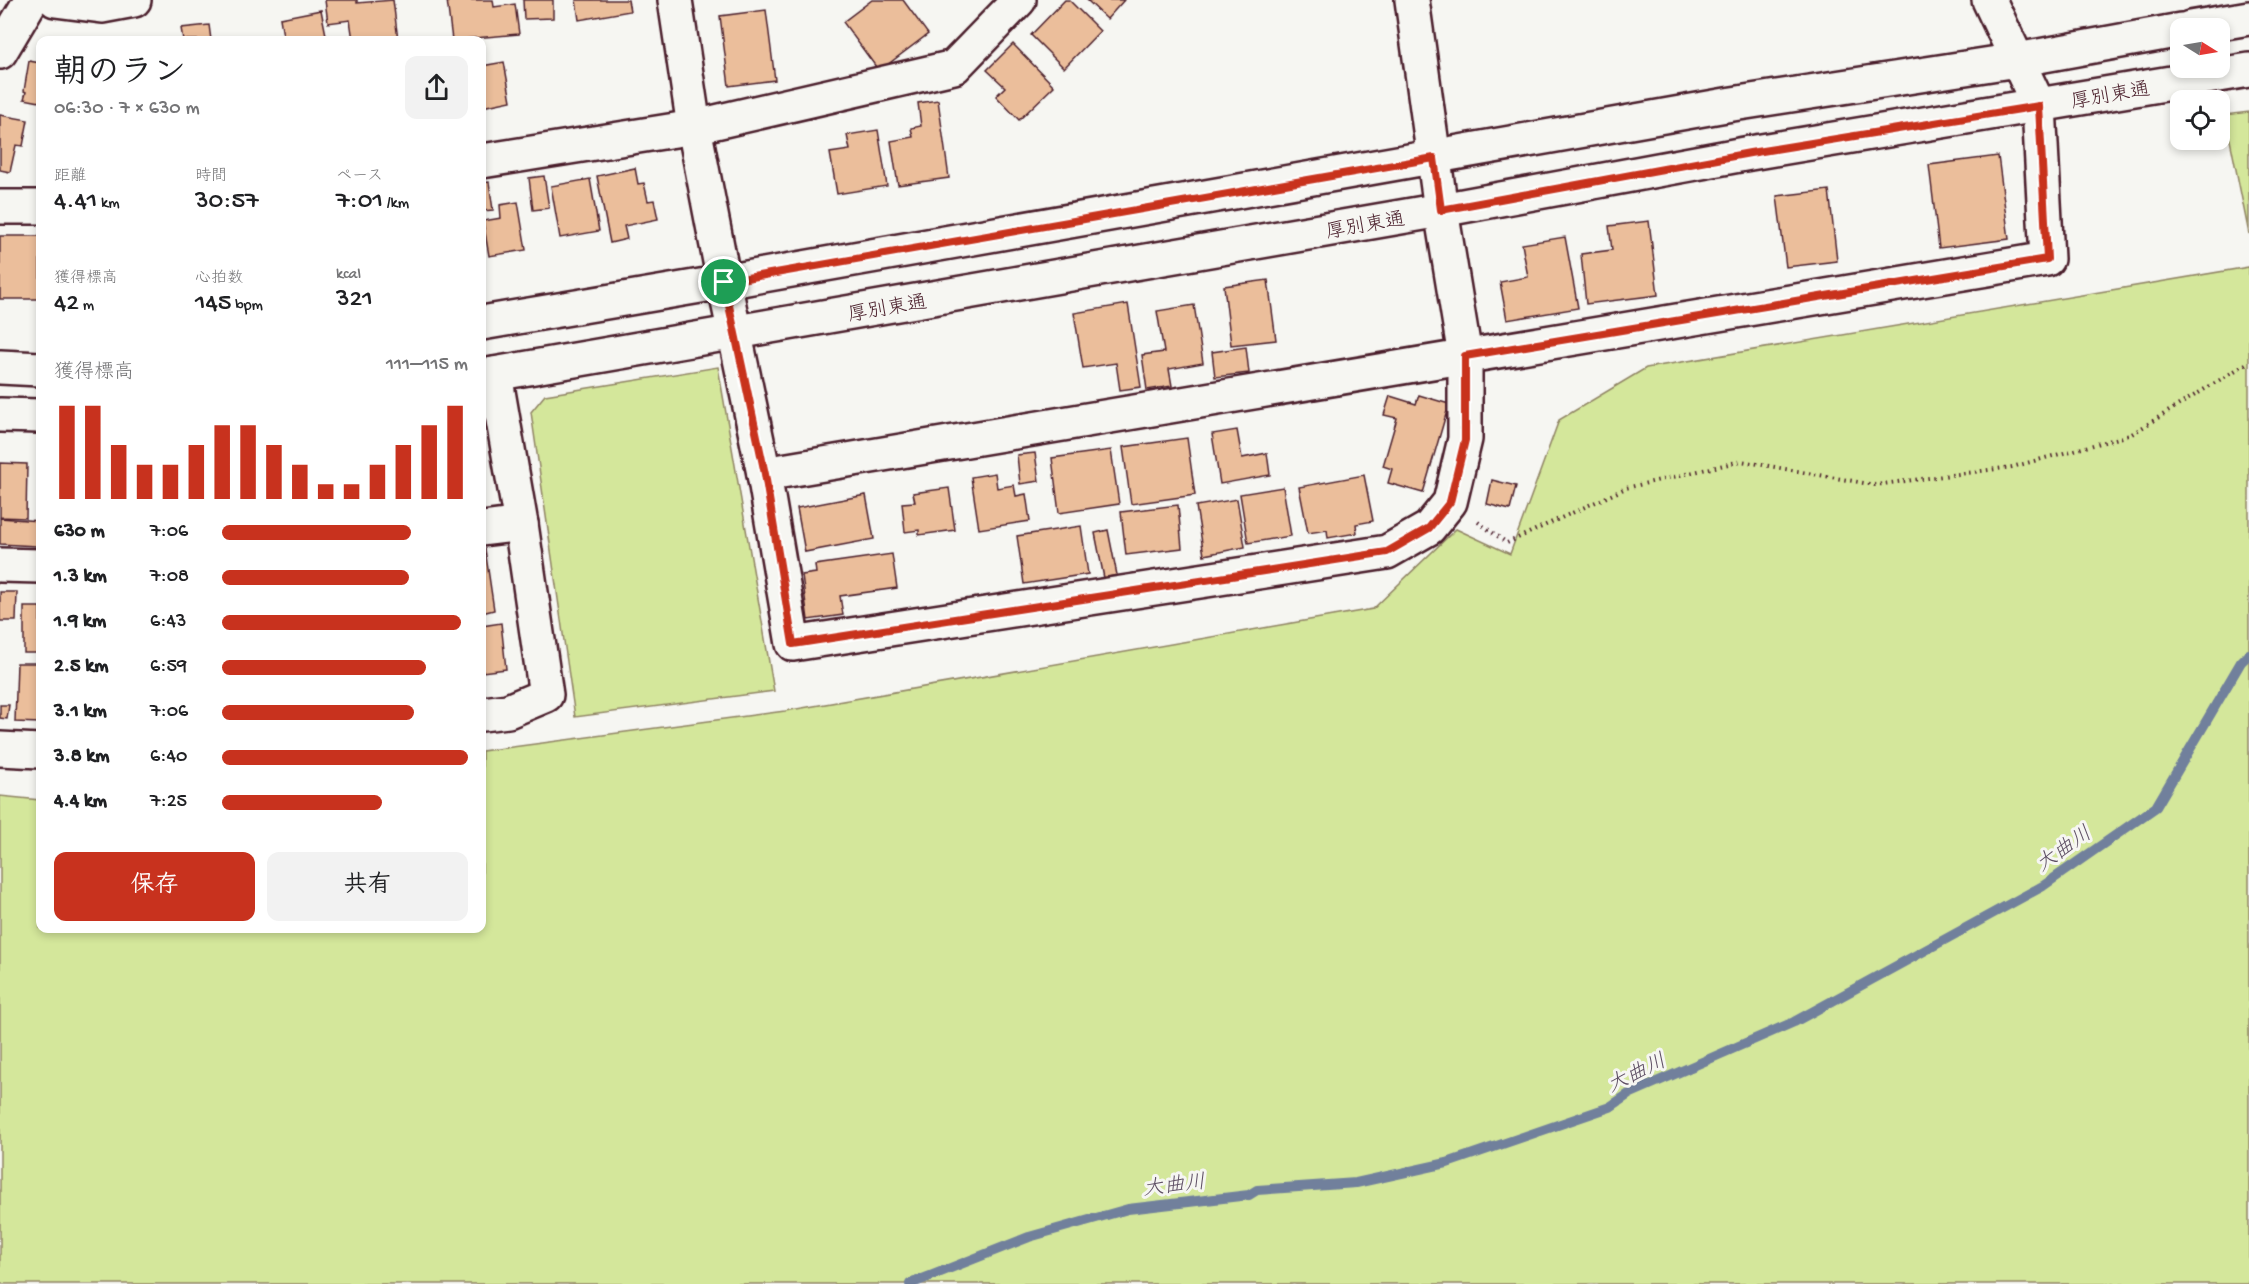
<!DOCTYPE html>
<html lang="ja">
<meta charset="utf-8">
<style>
body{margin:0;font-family:"Gochi Hand","Klee One",sans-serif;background:#f2f2f2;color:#202124;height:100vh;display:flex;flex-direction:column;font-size:22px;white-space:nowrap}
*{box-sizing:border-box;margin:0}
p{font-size:20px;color:#757577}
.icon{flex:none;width:33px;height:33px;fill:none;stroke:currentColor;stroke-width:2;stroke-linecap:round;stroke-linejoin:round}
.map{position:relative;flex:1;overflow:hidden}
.drawer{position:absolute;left:36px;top:36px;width:450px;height:897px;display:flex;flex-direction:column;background:#fff;border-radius:12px;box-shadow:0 3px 9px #0003}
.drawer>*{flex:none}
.needle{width:39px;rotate:101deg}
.buttons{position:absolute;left:2170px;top:18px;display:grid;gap:12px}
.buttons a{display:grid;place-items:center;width:60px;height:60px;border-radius:12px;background:#fff;box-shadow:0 3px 9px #0003;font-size:30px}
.pin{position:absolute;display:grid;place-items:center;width:51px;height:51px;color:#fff;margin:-26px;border:3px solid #fff;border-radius:50%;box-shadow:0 2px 6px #0007}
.round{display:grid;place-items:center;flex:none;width:63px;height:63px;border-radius:12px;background:#f2f2f2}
.head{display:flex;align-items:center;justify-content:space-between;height:102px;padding:0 18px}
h1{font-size:33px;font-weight:600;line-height:45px}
.figures{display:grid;grid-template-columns:repeat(3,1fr);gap:9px;height:102px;padding:6px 18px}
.figures div{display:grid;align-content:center}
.figures b{font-size:26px;font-weight:600}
.figures small{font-size:16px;font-weight:400}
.figures p{font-size:16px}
.chart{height:168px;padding:12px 18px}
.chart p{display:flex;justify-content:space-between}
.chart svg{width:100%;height:108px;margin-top:6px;stroke:#c8321e;stroke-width:6}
.primary-button{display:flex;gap:12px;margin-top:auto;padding:12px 18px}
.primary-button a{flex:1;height:69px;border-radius:12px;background:#c8321e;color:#fff;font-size:24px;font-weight:600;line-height:69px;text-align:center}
.primary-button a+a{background:#f2f2f2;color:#202124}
ul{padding:0 18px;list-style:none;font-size:20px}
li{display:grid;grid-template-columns:96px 72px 1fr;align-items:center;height:45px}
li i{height:15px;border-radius:8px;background:#c8321e}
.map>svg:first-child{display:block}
</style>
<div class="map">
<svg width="2249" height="1284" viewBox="0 0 2249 1284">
<rect width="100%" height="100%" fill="#f6f6f2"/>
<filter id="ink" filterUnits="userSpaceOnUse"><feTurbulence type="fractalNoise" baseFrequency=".0167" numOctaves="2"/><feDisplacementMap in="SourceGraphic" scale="12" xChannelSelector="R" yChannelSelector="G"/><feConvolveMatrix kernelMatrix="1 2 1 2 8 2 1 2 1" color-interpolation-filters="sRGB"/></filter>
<g filter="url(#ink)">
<g fill="#d4e79b" stroke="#8f8363" stroke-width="1.5">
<polygon points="2249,112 2249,234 2225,115"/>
<polygon points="2249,267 2249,1284 0,1284 0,796 40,800 40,928 482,928 482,751 785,711 1373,609 1456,529 1510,554 1559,420 1646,368"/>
<polygon points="718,367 774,691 575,717 531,412 545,395"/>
</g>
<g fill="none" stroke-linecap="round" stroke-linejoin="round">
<polyline stroke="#71809c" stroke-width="10" points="910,1284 1029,1237 1128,1209 1249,1195 1257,1190 1356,1183 1447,1163 1610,1107 1629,1094 1794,1022 2043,886 2156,807 2241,662 2249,654"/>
</g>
<g fill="#ebbe9b" stroke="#4a1f2b" stroke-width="1.5">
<polygon points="325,0 357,0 357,3 393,0 398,40 353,40 350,20 328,23"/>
<polygon points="447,0 493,0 494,7 515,4 519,34 452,40"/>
<polygon points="523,0 553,0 553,18 524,19"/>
<polygon points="576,0 628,0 630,11 579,20"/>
<polygon points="872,0 903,0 928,34 879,71 843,22"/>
<polygon points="1065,0 1069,0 1100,31 1064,68 1031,35"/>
<polygon points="1087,0 1124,0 1107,19"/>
<polygon points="321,10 327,40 291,40 291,36 283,36 280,18"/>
<polygon points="766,10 775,80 729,86 720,16"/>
<polygon points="209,25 211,40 183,40 181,28"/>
<polygon points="1013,44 1054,86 1019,120 996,96 1005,87 987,70"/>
<polygon points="29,61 40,63 40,102 24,99 26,92 24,91"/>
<polygon points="504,62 511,101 482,107 482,66"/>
<polygon points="938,100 949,178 898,185 891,141 913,137 911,128 921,126 918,103"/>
<polygon points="0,115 28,120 23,146 16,145 10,172 0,170"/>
<polygon points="878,130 887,186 837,194 830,153 850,150 847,135"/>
<polygon points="1998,156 2009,239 1939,248 1929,165"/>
<polygon points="635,168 638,184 644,183 648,201 654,200 658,219 624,226 627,239 610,243 597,176"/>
<polygon points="544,176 549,208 533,210 529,178"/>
<polygon points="590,179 599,231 560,238 551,186"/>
<polygon points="489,182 493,210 482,211 482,183"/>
<polygon points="1829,190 1837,261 1786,267 1777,196"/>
<polygon points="518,202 526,250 489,256 483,221 501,218 500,205"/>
<polygon points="1649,221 1658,295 1586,304 1581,254 1612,250 1609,226"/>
<rect x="0" y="236" width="40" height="63"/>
<polygon points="1565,237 1578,308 1507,320 1500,282 1528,277 1522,244"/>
<polygon points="1268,280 1276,340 1231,345 1224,286"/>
<polygon points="1128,304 1141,387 1120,390 1116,363 1083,368 1074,313"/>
<polygon points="1194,305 1203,363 1169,369 1172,386 1147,390 1142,355 1164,352 1157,311"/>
<polygon points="1246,347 1249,373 1215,377 1212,352"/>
<polygon points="1419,395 1449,404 1423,493 1388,483 1392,469 1383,466 1397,418 1384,415 1390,396 1416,404"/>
<polygon points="1237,430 1242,458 1267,453 1270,475 1220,484 1212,434"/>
<polygon points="1187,438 1195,495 1131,504 1123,447"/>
<polygon points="1111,450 1119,504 1059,513 1052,458"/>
<polygon points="1035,453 1039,481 1020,484 1017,455"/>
<polygon points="0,463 27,464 26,518 0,517"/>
<polygon points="995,473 997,488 1014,485 1016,496 1026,494 1030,521 979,529 971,477"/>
<polygon points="1364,475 1373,521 1356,524 1357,533 1328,538 1327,530 1308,533 1299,487"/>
<polygon points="1492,480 1516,486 1510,510 1487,504"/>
<polygon points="1283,487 1291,536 1248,543 1240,494"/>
<polygon points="949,488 955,530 919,535 919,530 905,532 902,503 915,502 913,493"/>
<polygon points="866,495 874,539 805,552 797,508"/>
<polygon points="1237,499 1245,547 1204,555 1196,506"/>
<polygon points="1178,505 1182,548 1126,555 1121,512"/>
<polygon points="0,518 39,521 37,546 0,544"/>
<polygon points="1081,526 1088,574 1024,584 1017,536"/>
<polygon points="1108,530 1117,575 1104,578 1095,533"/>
<polygon points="485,549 494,610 482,613 482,550"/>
<polygon points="892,554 897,588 840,596 843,615 808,620 802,575 816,573 815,565"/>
<polygon points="0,592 17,592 16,621 0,621"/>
<rect x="24" y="607" width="16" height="46"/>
<polygon points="501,623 506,669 482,672 482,626"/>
<polygon points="17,663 40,663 40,723 15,722"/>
<polygon points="0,705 9,705 7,719 0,718"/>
</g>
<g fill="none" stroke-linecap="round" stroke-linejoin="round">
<g stroke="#4a1f2b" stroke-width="38">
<g id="minor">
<polyline points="55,0 102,6 134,0"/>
<polyline points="675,0 694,127 724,282 764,474 793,644 1387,552 1429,528 1450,502 1465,439 1465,356 1441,210 1412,0"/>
<polyline points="2190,28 2249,18"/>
<polyline points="0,52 31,0"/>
<polyline points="482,161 694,127 954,67 1019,0"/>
<polyline points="0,207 40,207"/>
<polyline points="482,323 724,282 1726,105 2017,60 2181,30"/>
<polyline points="0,367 40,369"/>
<polyline points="482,376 1441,210 1750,153 2249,70"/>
<polyline points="0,415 40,416"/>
<polyline points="764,474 2047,259 2039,106 1989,0"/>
<polyline points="482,529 521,524"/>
<polyline points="0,565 40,566"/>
<polyline points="482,714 508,711 546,695 521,524 495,374"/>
<polyline points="0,749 40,751"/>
</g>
</g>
<polyline stroke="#4a1f2b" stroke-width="4" stroke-dasharray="1.5 4.5" stroke-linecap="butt" points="1478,522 1507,543 1626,488 1741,461 1875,485 2012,467 2130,435 2249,362"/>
<use href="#minor" stroke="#f6f6f2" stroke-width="33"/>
</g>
</g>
<g fill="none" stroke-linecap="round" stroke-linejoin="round" filter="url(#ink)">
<g stroke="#fff" stroke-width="12">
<polygon id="route" points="2039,106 2047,259 1465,356 1465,440 1450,502 1429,528 1387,552 793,644 765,474 724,282 1434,158 1441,210 1750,153"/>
</g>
<use href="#route" stroke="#c8321e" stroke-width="8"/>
</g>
<g text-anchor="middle" stroke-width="6" stroke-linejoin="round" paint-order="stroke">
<g font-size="20" fill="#4a1f2b" stroke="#f6f6f2">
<text transform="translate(2110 94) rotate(-10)" y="7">厚別東通</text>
<text transform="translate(1365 224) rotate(-10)" y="7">厚別東通</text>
<text transform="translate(887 307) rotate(-10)" y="7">厚別東通</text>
</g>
<g font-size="21" font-style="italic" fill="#5e4f64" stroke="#f6f6f2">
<text transform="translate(2063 848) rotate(-35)" y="7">大曲川</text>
<text transform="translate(1636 1072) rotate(-26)" y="7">大曲川</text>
<text transform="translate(1174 1184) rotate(-7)" y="7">大曲川</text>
</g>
</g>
</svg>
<div class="buttons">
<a><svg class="needle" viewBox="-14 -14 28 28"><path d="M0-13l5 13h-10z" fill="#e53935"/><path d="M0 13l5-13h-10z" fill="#757577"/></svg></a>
<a><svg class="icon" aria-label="locate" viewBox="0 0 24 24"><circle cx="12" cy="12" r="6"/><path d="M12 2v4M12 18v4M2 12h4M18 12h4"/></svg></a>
</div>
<div class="pin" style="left:724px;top:282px;background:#1e9e55"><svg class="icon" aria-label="arrive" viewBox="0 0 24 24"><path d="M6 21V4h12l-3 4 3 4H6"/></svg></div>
<section class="drawer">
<div class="head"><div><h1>朝のラン</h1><p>06:30 · 7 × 630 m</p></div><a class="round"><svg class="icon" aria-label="share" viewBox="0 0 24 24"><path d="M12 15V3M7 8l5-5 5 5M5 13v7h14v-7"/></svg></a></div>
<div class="figures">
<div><p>距離</p><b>4.41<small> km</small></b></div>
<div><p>時間</p><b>30:57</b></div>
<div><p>ペース</p><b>7:01<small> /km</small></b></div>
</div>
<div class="figures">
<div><p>獲得標高</p><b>42<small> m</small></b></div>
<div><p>心拍数</p><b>145<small> bpm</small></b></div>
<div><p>kcal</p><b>321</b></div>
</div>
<div class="chart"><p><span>獲得標高</span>111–115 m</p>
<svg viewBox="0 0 160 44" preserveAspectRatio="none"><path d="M5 44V6M15 44V6M25 44V22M35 44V30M45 44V30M55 44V22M65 44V14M75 44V14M85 44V22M95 44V30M105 44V38M115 44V38M125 44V30M135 44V22M145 44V14M155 44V6"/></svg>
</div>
<ul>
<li><b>630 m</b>7:06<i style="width:77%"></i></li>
<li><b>1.3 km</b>7:08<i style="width:76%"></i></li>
<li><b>1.9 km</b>6:43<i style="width:97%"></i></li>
<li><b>2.5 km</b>6:59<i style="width:83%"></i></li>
<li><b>3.1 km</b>7:06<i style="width:78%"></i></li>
<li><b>3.8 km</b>6:40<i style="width:100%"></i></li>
<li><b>4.4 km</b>7:25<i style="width:65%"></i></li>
</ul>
<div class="primary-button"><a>保存</a><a>共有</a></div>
</section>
</div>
